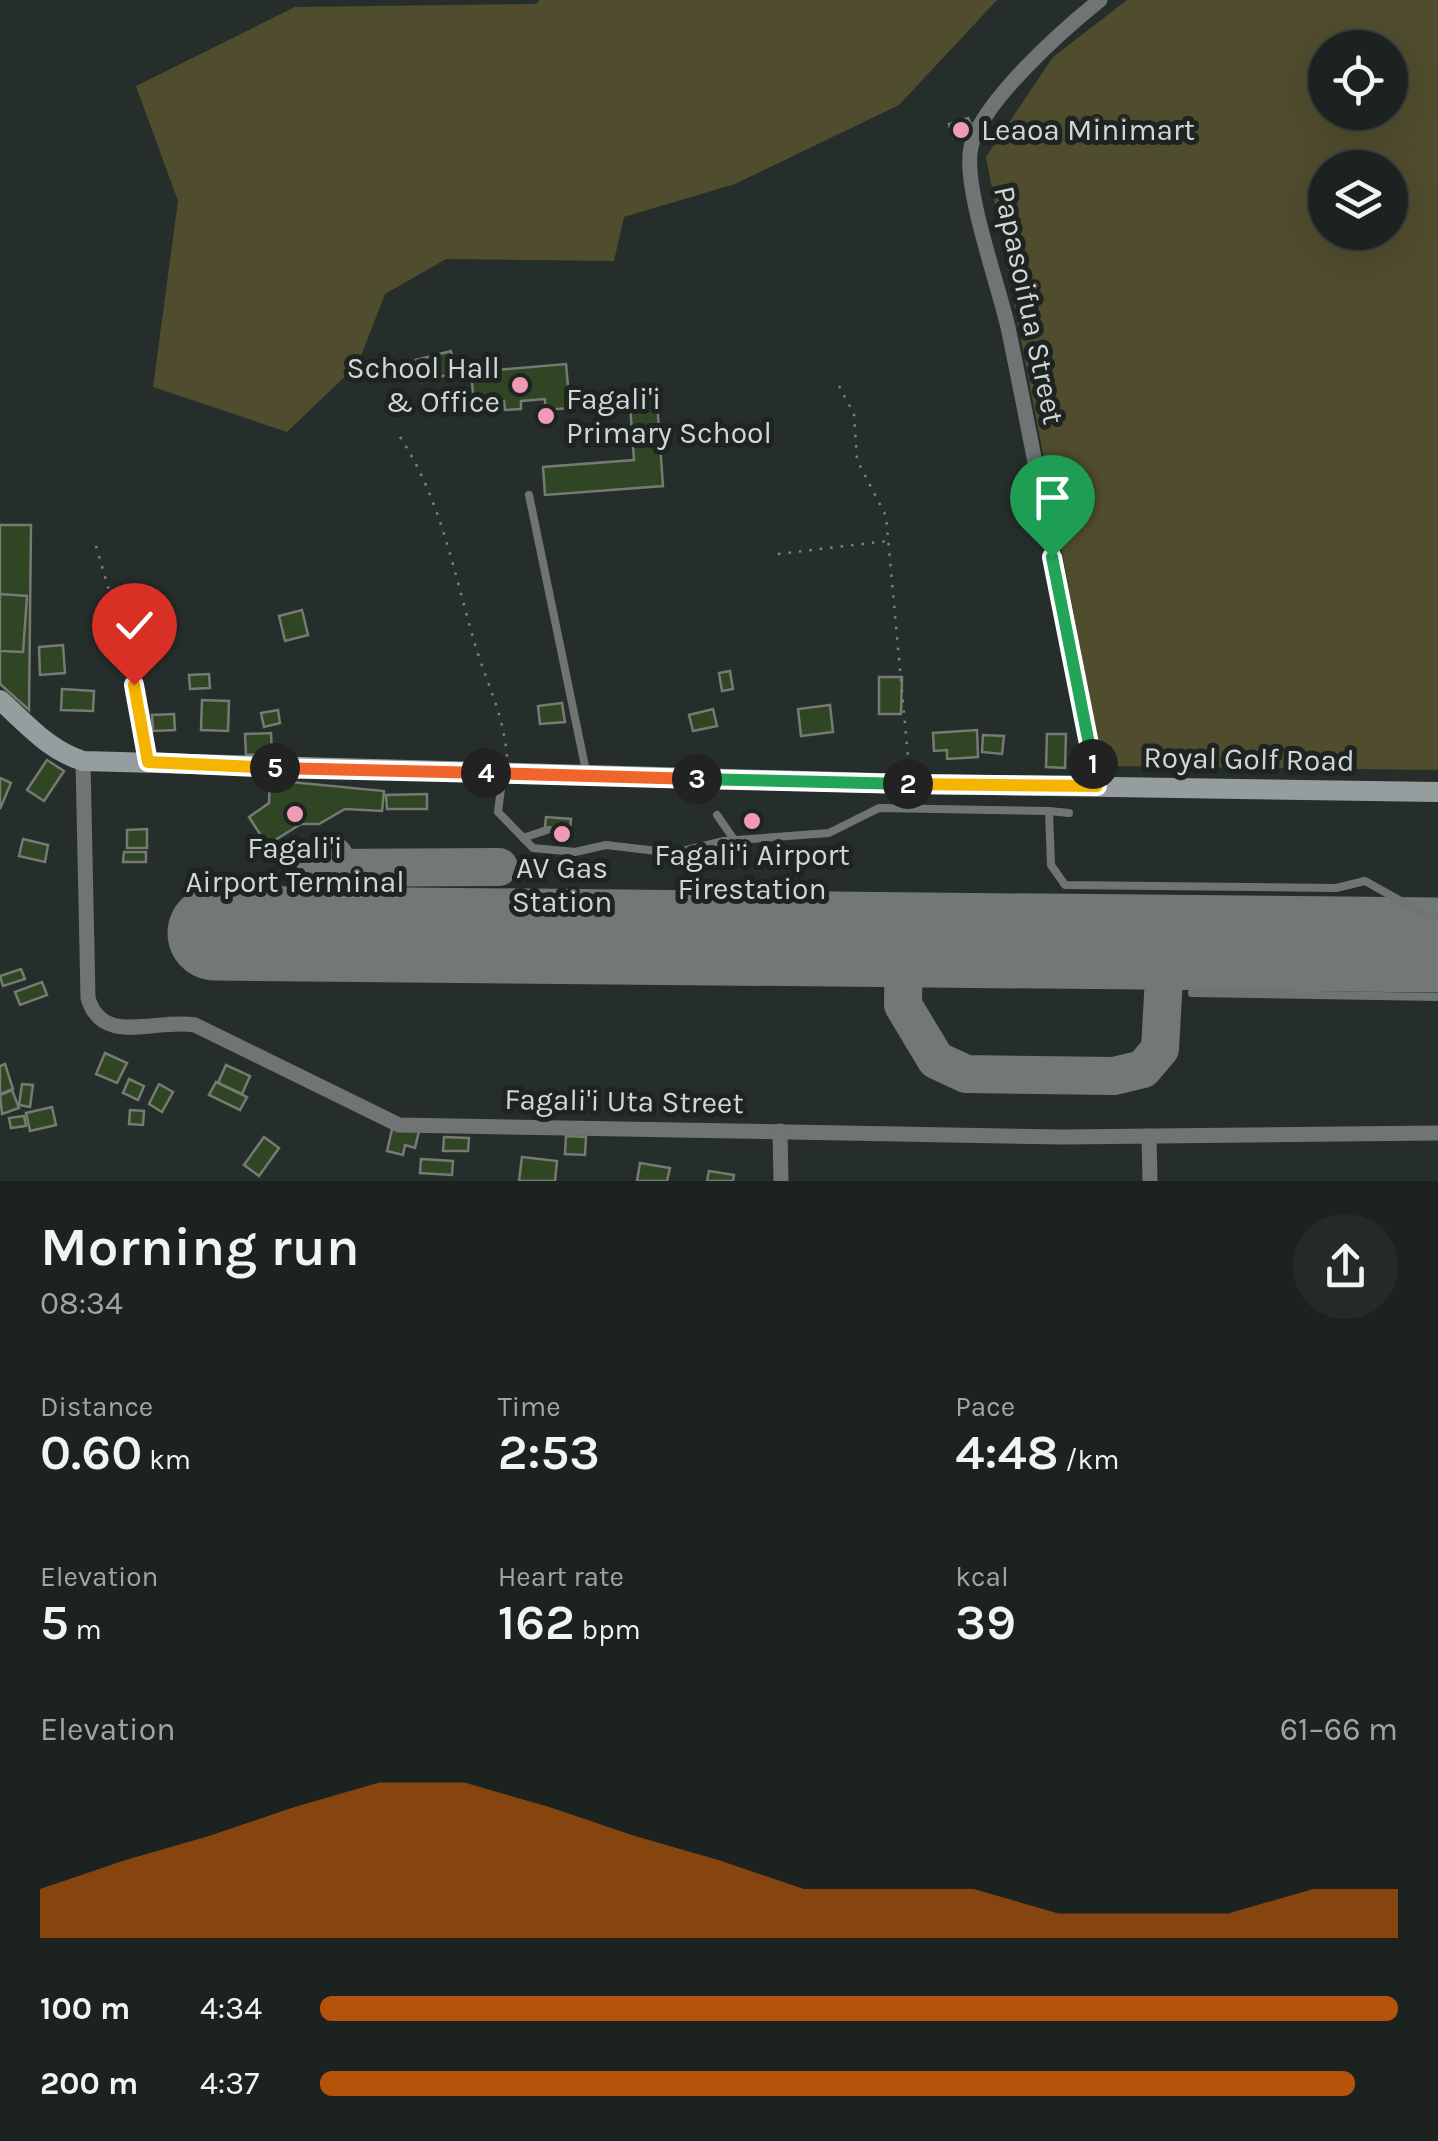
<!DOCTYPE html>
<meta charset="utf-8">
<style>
body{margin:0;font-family:Karla,sans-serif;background:#252a29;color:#f1f3f6;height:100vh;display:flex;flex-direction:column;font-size:38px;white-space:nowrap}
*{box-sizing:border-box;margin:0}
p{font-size:32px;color:#a0a4a5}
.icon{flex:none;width:55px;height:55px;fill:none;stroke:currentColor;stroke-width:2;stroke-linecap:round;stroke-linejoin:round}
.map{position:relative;height:1181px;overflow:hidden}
.side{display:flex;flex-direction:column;background:#1c2220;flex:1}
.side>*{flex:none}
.fabs{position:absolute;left:1308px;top:30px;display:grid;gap:20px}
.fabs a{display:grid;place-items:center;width:100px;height:100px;border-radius:50%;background:#1c2220;box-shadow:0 10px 40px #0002,0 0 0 2px #3a3f3e;font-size:50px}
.pin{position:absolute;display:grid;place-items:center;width:85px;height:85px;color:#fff;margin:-102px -42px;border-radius:50% 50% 50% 0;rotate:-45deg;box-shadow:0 0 10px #0007}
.pin .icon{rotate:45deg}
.km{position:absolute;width:50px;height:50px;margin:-25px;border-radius:50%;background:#222;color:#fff;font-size:28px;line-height:50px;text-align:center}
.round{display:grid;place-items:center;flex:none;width:105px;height:105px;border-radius:52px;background:#252a29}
.head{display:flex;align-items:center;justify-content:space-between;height:170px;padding:0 40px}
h1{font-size:55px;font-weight:600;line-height:75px}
.stats{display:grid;grid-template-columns:repeat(3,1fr);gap:15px;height:170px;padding:10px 40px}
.stats div{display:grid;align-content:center}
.stats b{font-size:50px;font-weight:600}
.stats small{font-size:28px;font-weight:400}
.stats p{font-size:28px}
.chart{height:280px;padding:20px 40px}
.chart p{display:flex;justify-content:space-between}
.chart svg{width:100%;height:180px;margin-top:10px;fill:#b45309;opacity:.7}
ul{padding:0 40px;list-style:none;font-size:32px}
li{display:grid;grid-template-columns:160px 120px 1fr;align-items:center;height:75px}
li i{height:25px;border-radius:12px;background:#b45309}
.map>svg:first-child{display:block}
</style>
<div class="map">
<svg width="1438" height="1181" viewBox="0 0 1438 1181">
<rect width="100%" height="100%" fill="#262e2b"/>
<g fill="#504c2e" fill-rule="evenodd">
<polygon points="539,0 997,0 899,105 735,184 624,217 614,261 446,259 385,294 358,364 287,432 153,387 178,201 136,86 295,7 537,4"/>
<path d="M1127 0H1438V770L1103 766 986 157 1053 57ZM1325 48H1390V112H1325ZM1325 168H1390V232H1325Z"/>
</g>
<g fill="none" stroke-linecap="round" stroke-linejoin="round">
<g stroke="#717875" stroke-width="38">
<polyline points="316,868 499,867"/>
<polyline points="316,934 316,868 334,856"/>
<polyline points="904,943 903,1005 936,1060 966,1074 1114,1076 1143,1069 1160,1049 1166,942"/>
</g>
<polyline stroke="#717875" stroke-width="95" points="215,933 1438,945"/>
</g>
<g fill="#2f4524" stroke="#757a72" stroke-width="2.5">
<polygon points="968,118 974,129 969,131 971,138 953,138 949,124"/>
<polygon points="451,351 457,372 422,382 416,360"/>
<polygon points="566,364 570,408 545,410 545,399 521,401 521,409 505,410 504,401 474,404 471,372"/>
<polygon points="656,388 663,486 545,495 543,467 634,460 629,391"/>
<polygon points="0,525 31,525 29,710 0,684"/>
<polygon points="0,594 27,596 23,652 0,651"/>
<polygon points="302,610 308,635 285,641 279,616"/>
<polygon points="63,645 65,673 40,675 39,647"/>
<polygon points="730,671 733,689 722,691 719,673"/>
<polygon points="209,674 210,688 190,689 189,675"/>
<polygon points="879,677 902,677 901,714 879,714"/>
<polygon points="62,689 94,691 93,711 61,710"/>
<polygon points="202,700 229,701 228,731 201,730"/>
<polygon points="562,703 565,722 540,724 538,706"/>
<polygon points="830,705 833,732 801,736 798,709"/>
<polygon points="713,709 717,726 693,731 689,715"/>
<polygon points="278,710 280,723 264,727 261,713"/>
<polygon points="174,714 175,730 153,731 152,715"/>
<polygon points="977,730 978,757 947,759 947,750 934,751 933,733"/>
<polygon points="271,733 272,754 246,755 245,734"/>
<polygon points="1047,734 1066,734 1065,768 1046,767"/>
<polygon points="983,735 1004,736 1002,754 982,752"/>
<polygon points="47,760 64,771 44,801 27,790"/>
<polygon points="0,778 11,783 0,809"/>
<polygon points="270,780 384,791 382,811 345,809 319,824 301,824 267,845 249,817 269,803"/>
<polygon points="427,794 427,809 387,809 386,795"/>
<polygon points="546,817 571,819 569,841 554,839 555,828 545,827"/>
<polygon points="147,829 147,848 127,848 127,830"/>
<polygon points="23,839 48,845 45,862 19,856"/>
<polygon points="124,852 146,852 146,862 123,862"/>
<polygon points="21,969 25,979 3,986 0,976"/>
<polygon points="42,982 47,995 20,1005 15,992"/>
<polygon points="105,1053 127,1063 117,1083 96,1074"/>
<polygon points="5,1064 13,1089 0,1094 0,1066"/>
<polygon points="226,1065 250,1076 242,1094 218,1083"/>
<polygon points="129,1079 144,1086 138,1100 123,1093"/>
<polygon points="216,1082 247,1097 240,1110 209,1095"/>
<polygon points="22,1084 33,1085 30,1107 19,1105"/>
<polygon points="159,1084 173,1092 162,1112 149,1104"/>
<polygon points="12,1090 19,1108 2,1114 0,1095"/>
<polygon points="52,1107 56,1125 30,1131 26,1113"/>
<polygon points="130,1110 144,1111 143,1125 129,1124"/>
<polygon points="24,1116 26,1126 11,1128 9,1118"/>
<polygon points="393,1125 419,1131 415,1148 405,1145 403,1155 387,1151"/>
<polygon points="566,1136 586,1137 585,1155 565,1154"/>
<polygon points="264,1137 279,1148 259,1176 244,1165"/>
<polygon points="444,1137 469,1138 468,1151 443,1151"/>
<polygon points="522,1157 557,1161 555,1181 519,1181"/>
<polygon points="421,1159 453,1161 452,1175 420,1173"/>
<polygon points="640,1163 670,1168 667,1181 637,1181"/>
<polygon points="709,1171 734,1175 733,1181 707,1181"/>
</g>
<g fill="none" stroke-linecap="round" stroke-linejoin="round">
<g stroke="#7b827f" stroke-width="2.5" stroke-dasharray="2.5 8" stroke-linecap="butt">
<polyline points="839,386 854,414 857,460 886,516 909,768"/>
<path d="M400 437C443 502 455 580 478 654 490 690 504 718 507 757"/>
<polyline points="96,546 120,628 145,746"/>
<polyline points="778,554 888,541"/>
</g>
<g stroke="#707475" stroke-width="8">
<polyline points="529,495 586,771"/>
<polyline points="503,773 498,812 533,848 575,852 606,845 674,853 724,841 829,833 879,808 1049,811 1051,865 1065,885 1336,888 1365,881 1426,915 1438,916"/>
<polyline points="1049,811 1069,813"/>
<polyline points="717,815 735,841"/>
<polyline points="523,838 547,830"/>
<polyline points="1192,993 1438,997"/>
</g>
<g stroke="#707475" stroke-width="15">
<path d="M83 761 88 998C102 1047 157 1018 195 1025L399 1125 1063 1137 1438 1133"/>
<path d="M1097 786C1068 635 1040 483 1009 332 1000 288 962 187 971 147 981 102 1064 29 1100 0"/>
<polyline points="780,1131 781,1181"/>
<polyline points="1149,1136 1150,1181"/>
</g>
<path stroke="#969d9e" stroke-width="20" d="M0 700C27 724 48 750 83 761L911 784 1438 792"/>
</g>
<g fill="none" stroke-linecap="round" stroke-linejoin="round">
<g stroke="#fff" stroke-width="20">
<polyline id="split-1" points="1052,557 1093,764"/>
</g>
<g stroke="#fff" stroke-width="20">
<polyline id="split-2" points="908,784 1097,786 1093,764"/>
</g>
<g stroke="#fff" stroke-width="20">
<polyline id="split-3" points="697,779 908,784"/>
</g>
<g stroke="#fff" stroke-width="20">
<polyline id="split-4" points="486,773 697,779"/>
</g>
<g stroke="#fff" stroke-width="20">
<polyline id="split-5" points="275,768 486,773"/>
</g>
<g stroke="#fff" stroke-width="20">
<polyline id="split-6" points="134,685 148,762 275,768"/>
</g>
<use href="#split-1" stroke="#22a559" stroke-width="12"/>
<use href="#split-2" stroke="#f5b400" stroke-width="12"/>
<use href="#split-3" stroke="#22a559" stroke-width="12"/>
<use href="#split-4" stroke="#f0652b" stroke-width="12"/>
<use href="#split-5" stroke="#f0652b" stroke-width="12"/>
<use href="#split-6" stroke="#f5b400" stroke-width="12"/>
</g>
<g fill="#f09ab5" stroke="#1d2421" stroke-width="4">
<circle cx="961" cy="130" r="10"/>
<circle cx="520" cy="385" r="10"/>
<circle cx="546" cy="416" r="10"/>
<circle cx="295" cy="814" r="10"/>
<circle cx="752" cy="821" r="10"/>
<circle cx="562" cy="834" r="10"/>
</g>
<g text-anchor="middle" stroke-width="10" stroke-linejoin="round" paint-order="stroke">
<g font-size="30" fill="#d2d7d5" stroke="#1d2421">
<text x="981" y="140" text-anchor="start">Leaoa Minimart</text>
<text x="500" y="378" text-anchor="end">School Hall<tspan x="500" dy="34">&amp; Office</tspan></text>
<text x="566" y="409" text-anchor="start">Fagali'i<tspan x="566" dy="34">Primary School</tspan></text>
<text x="295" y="858">Fagali'i<tspan x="295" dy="34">Airport Terminal</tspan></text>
<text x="752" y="865">Fagali'i Airport<tspan x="752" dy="34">Firestation</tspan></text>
<text x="562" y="878">AV Gas<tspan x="562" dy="34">Station</tspan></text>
</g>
<g font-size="30" fill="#d2d7d5" stroke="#1d2421">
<text transform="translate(1029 305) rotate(78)" y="10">Papasoifua Street</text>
<text transform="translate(1249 759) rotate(1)" y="10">Royal Golf Road</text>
<text transform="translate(624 1101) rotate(1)" y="10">Fagali'i Uta Street</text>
</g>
</g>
</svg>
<div class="fabs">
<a><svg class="icon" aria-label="locate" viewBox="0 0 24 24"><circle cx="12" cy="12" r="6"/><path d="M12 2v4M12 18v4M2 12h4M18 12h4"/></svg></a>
<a><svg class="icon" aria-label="layers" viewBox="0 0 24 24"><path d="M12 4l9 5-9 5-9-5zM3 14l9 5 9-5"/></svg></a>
</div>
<div class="pin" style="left:1052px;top:557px;background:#1e9e55"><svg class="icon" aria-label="arrive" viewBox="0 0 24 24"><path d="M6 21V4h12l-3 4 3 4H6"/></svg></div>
<div class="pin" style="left:134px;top:685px;background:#d93025"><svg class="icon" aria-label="check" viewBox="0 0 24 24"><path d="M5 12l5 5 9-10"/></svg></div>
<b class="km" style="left:1093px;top:764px">1</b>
<b class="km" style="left:908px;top:784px">2</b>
<b class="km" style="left:697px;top:779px">3</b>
<b class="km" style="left:486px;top:773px">4</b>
<b class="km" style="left:275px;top:768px">5</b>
</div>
<section class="side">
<div class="head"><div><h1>Morning run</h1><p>08:34</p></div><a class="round"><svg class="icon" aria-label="share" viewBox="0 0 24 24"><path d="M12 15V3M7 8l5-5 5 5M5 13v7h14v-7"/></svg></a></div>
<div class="stats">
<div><p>Distance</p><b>0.60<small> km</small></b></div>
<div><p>Time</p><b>2:53</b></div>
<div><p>Pace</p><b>4:48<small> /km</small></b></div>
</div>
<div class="stats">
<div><p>Elevation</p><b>5<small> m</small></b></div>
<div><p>Heart rate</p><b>162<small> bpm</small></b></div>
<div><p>kcal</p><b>39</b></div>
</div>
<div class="chart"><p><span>Elevation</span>61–66 m</p>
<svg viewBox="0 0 160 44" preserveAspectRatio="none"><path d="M0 44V32L10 25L20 19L30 12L40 6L50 6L60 12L70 19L80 25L90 32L100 32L110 32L120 38L130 38L140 38L150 32L160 32V44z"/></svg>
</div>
<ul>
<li><b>100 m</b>4:34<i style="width:100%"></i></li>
<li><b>200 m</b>4:37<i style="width:96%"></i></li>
</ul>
</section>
